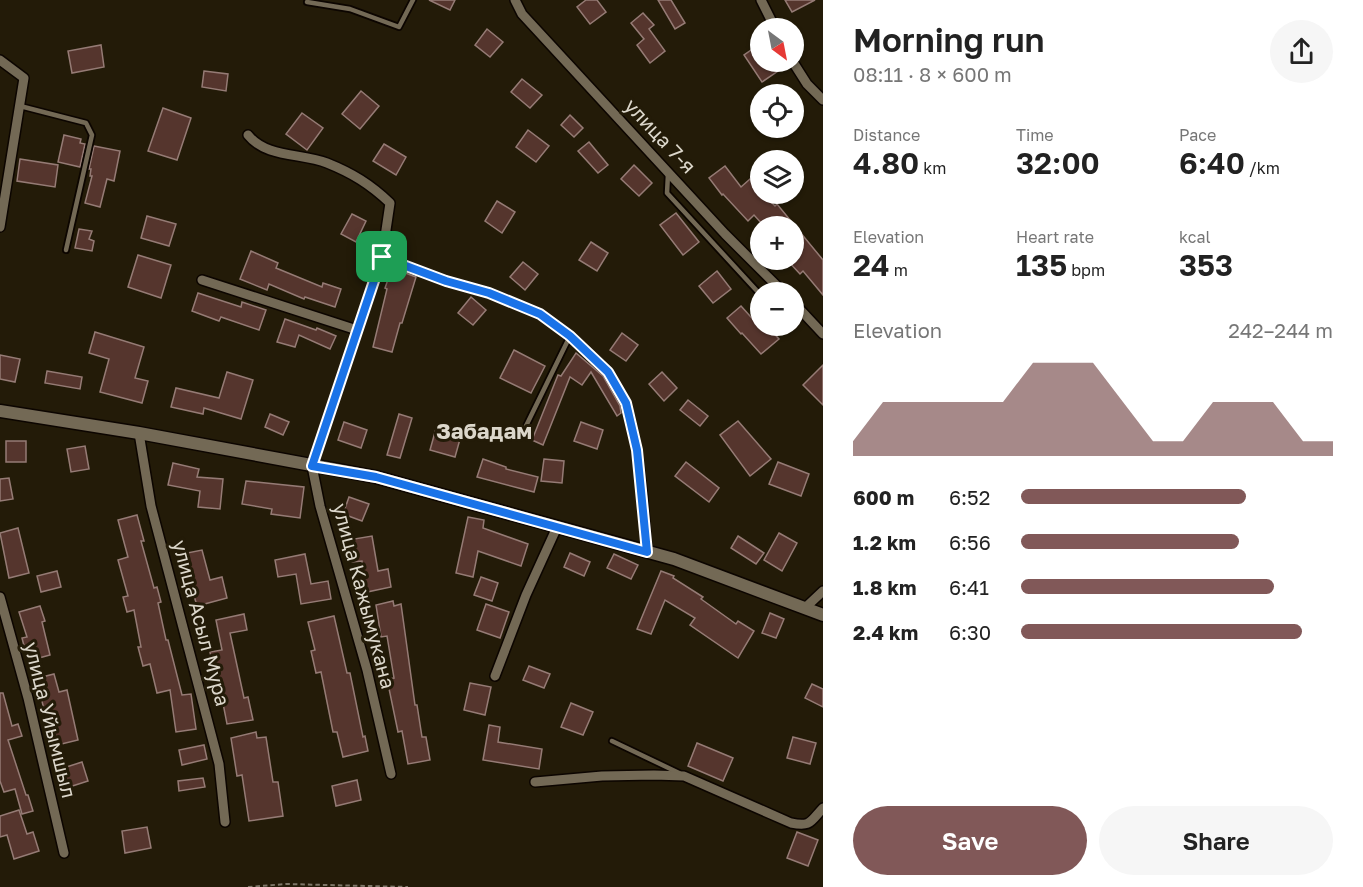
<!DOCTYPE html>
<meta charset="utf-8">
<style>
body{margin:0;font-family:"Golos Text",sans-serif;background:#f6f6f6;color:#222;height:100vh;display:flex;flex-direction:column;font-size:22px;white-space:nowrap}
*{box-sizing:border-box;margin:0}
p{font-size:20px;color:#767676}
.icon{flex:none;width:33px;height:33px;fill:none;stroke:currentColor;stroke-width:2;stroke-linecap:round;stroke-linejoin:round}
.map{position:relative;flex:1;overflow:hidden}
.sheet{display:flex;flex-direction:column;background:#fff;width:540px}
.sheet>*{flex:none}
.needle{width:39px;rotate:148deg}
.controls{position:absolute;left:750px;top:18px;display:grid;gap:12px}
.controls a{display:grid;place-items:center;width:54px;height:54px;border-radius:50%;background:#fff;box-shadow:0 2px 4px #0004;font-size:30px}
.pin{position:absolute;display:grid;place-items:center;width:51px;height:51px;color:#fff;margin:-26px;border-radius:12px;box-shadow:0 3px 9px #0006}
.round{display:grid;place-items:center;flex:none;width:63px;height:63px;border-radius:32px;background:#f6f6f6}
.summary{display:flex;align-items:center;justify-content:space-between;height:102px;padding:0 30px}
h1{font-size:33px;font-weight:600;line-height:45px}
.metrics{display:grid;grid-template-columns:repeat(3,1fr);gap:9px;height:102px;padding:6px 30px}
.metrics div{display:grid;align-content:center}
.metrics b{font-size:30px;font-weight:600}
.metrics small{font-size:16px;font-weight:400}
.metrics p{font-size:16px}
.chart{height:168px;padding:12px 30px}
.chart p{display:flex;justify-content:space-between}
.chart svg{width:100%;height:108px;margin-top:6px;fill:#815858;opacity:.7}
.button{display:flex;gap:12px;margin-top:auto;padding:12px 30px}
.button a{flex:1;height:69px;border-radius:36px;background:#815858;color:#fff;font-size:24px;font-weight:600;line-height:69px;text-align:center}
.button a+a{background:#f6f6f6;color:#222}
ul{padding:0 30px;list-style:none;font-size:20px}
li{display:grid;grid-template-columns:96px 72px 1fr;align-items:center;height:45px}
li i{height:15px;border-radius:8px;background:#815858}
main{display:flex;flex:1;min-height:0}
.map>svg:first-child{display:block}
</style>
<main>
<div class="map">
<svg width="823" height="887" viewBox="0 0 823 887">
<rect width="100%" height="100%" fill="#231b08"/>
<g fill="#55352d" stroke="#957b75" stroke-width="1.5">
<polygon points="429,0 455,0 450,10"/>
<polygon points="586,0 597,0 606,12 590,24 577,7"/>
<polygon points="658,0 671,0 685,23 675,29"/>
<polygon points="785,0 815,0 792,12"/>
<polygon points="643,13 654,25 649,29 665,51 650,63 637,45 644,39 631,23"/>
<polygon points="487,29 503,42 490,57 475,45"/>
<polygon points="760,44 760,62 772,62 778,71 762,82 744,55"/>
<polygon points="101,45 104,67 72,73 68,51"/>
<polygon points="204,71 228,74 226,91 202,87"/>
<polygon points="522,79 542,95 530,108 511,92"/>
<polygon points="361,91 379,106 360,129 342,114"/>
<polygon points="163,108 191,118 177,160 148,151"/>
<polygon points="302,113 323,128 307,150 286,134"/>
<polygon points="570,115 583,128 574,137 561,125"/>
<polygon points="528,130 549,146 536,162 516,147"/>
<polygon points="64,135 81,139 80,143 85,144 80,167 58,162"/>
<polygon points="589,142 608,165 598,173 578,151"/>
<polygon points="384,144 406,157 396,175 373,161"/>
<polygon points="94,146 120,151 114,181 107,179 100,207 85,203 92,176 90,176 91,169 89,169"/>
<polygon points="20,159 58,165 55,187 17,181"/>
<polygon points="634,165 652,183 639,196 621,179"/>
<polygon points="725,166 741,187 750,179 760,190 760,194 763,194 775,206 777,204 823,260 823,295 803,271 800,274 787,260 794,260 794,226 764,226 754,215 748,221 723,194 722,195 709,178"/>
<polygon points="497,201 515,212 502,233 485,221"/>
<polygon points="676,213 699,242 683,255 660,225"/>
<polygon points="352,214 366,221 356,242 341,234"/>
<polygon points="147,216 176,224 169,246 141,238"/>
<polygon points="79,229 92,231 89,239 94,241 92,251 75,248"/>
<polygon points="591,242 608,253 597,271 579,260"/>
<polygon points="251,251 278,263 276,268 322,287 323,283 341,289 335,307 305,297 304,299 269,284 267,290 240,279"/>
<polygon points="138,255 171,265 161,298 128,287"/>
<polygon points="523,262 538,274 525,290 510,277"/>
<polygon points="392,268 416,277 402,323 400,323 392,352 373,347 387,289 385,288"/>
<polygon points="717,271 731,289 713,303 699,286"/>
<polygon points="198,293 241,307 242,302 266,310 259,330 221,317 219,321 192,311"/>
<polygon points="471,297 486,310 473,325 458,313"/>
<polygon points="741,306 759,326 767,326 779,339 761,354 742,333 741,334 727,318"/>
<polygon points="285,319 316,330 317,328 336,336 330,349 299,335 295,347 277,342"/>
<polygon points="95,332 144,347 135,378 148,381 142,403 100,392 109,359 89,353"/>
<polygon points="622,333 638,345 626,361 610,350"/>
<polygon points="514,350 545,366 531,393 500,378"/>
<polygon points="576,353 603,376 620,406 621,413 617,416 591,372 582,385 570,377 543,445 532,440 558,375 561,376"/>
<polygon points="0,355 20,359 15,382 0,379"/>
<polygon points="823,365 823,405 803,385"/>
<polygon points="47,371 82,377 80,389 45,383"/>
<polygon points="227,372 253,380 241,419 204,408 203,414 171,407 176,388 219,398"/>
<polygon points="662,372 677,388 664,401 649,384"/>
<polygon points="688,400 708,416 700,426 680,410"/>
<polygon points="270,414 289,422 283,435 265,427"/>
<polygon points="399,414 412,418 400,458 387,455"/>
<polygon points="738,421 771,459 750,476 720,435"/>
<polygon points="344,422 367,430 361,448 338,440"/>
<polygon points="581,422 603,430 597,449 574,441"/>
<polygon points="437,425 462,432 455,457 430,450"/>
<rect x="6" y="441" width="20" height="21"/>
<polygon points="85,446 89,469 71,472 67,449"/>
<polygon points="483,459 506,467 506,469 538,477 534,492 477,477"/>
<polygon points="544,459 564,461 562,483 541,481"/>
<polygon points="686,462 719,488 709,502 675,476"/>
<polygon points="778,462 809,474 801,496 769,484"/>
<polygon points="173,463 199,469 197,477 223,479 220,509 198,507 200,491 168,485"/>
<polygon points="9,478 13,499 0,501 0,479"/>
<polygon points="246,481 304,487 300,518 271,514 272,509 242,504"/>
<polygon points="349,497 369,504 362,521 343,514"/>
<polygon points="137,515 144,541 141,541 154,588 157,587 161,602 158,603 166,640 168,640 182,695 191,694 196,729 176,732 170,690 157,693 150,664 143,666 138,647 141,647 134,610 127,612 123,597 128,596 118,560 128,557 118,520"/>
<polygon points="468,517 484,520 483,528 528,544 521,566 478,551 473,577 456,573"/>
<polygon points="18,528 29,573 9,578 0,533"/>
<polygon points="779,533 797,543 782,571 764,560"/>
<polygon points="372,536 378,571 388,569 391,587 367,592 362,561 352,562 348,540"/>
<polygon points="738,536 764,553 756,564 731,548"/>
<polygon points="202,550 210,580 222,577 227,598 197,606 182,554"/>
<polygon points="570,553 590,562 584,576 564,567"/>
<polygon points="305,554 311,584 328,581 331,599 301,604 296,574 278,577 275,560"/>
<polygon points="614,554 638,565 631,579 607,568"/>
<polygon points="57,571 61,587 41,592 37,576"/>
<polygon points="661,571 674,576 673,578 703,597 701,599 736,624 738,621 754,631 738,658 690,625 695,618 665,600 651,634 637,629"/>
<polygon points="481,577 498,583 492,601 474,595"/>
<polygon points="393,601 394,606 401,604 415,705 417,705 422,737 426,737 430,760 408,764 402,731 398,732 387,679 394,678 387,636 381,637 376,605"/>
<polygon points="486,604 509,612 500,638 477,630"/>
<polygon points="40,606 45,621 42,622 50,655 28,661 22,638 27,637 19,612"/>
<polygon points="770,613 784,619 776,638 762,633"/>
<polygon points="244,614 247,630 230,633 244,698 248,697 253,720 227,724 222,698 218,698 210,652 222,650 216,620"/>
<polygon points="334,616 347,673 350,673 363,737 365,736 368,751 343,757 337,732 333,732 321,672 316,673 311,651 315,650 308,622"/>
<polygon points="529,666 550,674 544,688 523,680"/>
<polygon points="54,674 59,692 67,690 78,740 53,746 40,693 38,693 34,679"/>
<polygon points="470,683 491,687 485,715 464,710"/>
<polygon points="812,684 823,689 823,707 805,698"/>
<polygon points="0,693 3,693 12,726 18,724 22,736 8,740 26,795 28,795 33,811 22,814 15,789 4,792 0,781"/>
<polygon points="571,703 593,712 583,735 561,727"/>
<polygon points="489,725 500,727 498,742 542,749 539,769 483,760"/>
<polygon points="256,732 257,738 266,737 273,782 278,782 283,816 249,821 242,775 237,776 231,738"/>
<polygon points="793,737 816,743 810,764 787,758"/>
<polygon points="697,743 733,758 723,781 688,766"/>
<polygon points="204,745 207,759 182,765 179,750"/>
<polygon points="82,762 88,781 63,789 57,770"/>
<polygon points="203,778 205,787 179,791 178,781"/>
<polygon points="357,780 361,800 336,806 332,786"/>
<polygon points="19,810 27,834 33,832 39,851 14,859 7,835 0,837 0,816"/>
<polygon points="147,827 151,848 125,853 122,831"/>
<polygon points="797,832 818,840 808,866 787,858"/>
</g>
<g fill="none" stroke-linecap="round" stroke-linejoin="round">
<g stroke="#0c0500" stroke-width="8">
<g id="service">
<polyline points="307,2 350,9 399,27 413,0"/>
<polyline points="20,106 86,123 92,135 66,250"/>
<polyline points="668,174 667,193 757,291"/>
<polyline points="526,426 570,336"/>
<polyline points="612,741 679,773"/>
</g>
</g>
<g stroke="#0c0500" stroke-width="12">
<g id="minor">
<polyline points="515,0 522,14 725,234 783,292"/>
<polyline points="761,0 775,28"/>
<polyline points="0,60 24,78 0,227"/>
<polyline points="793,62 807,84 823,100"/>
<path d="M248 135C266 158 302 153 327 163 352 173 370 184 390 203L382 257 446 281 489 293 540 314 570 336 608 372 626 403 637 450 643 499 647 552"/>
<polyline points="382,257 312,466 320,506 367,670 391,774"/>
<polyline points="202,280 357,330"/>
<polyline points="794,303 823,334"/>
<polyline points="139,433 151,506 219,764 225,822"/>
<polyline points="0,597 28,698 64,853"/>
<polyline points="806,607 823,591"/>
<polyline points="495,676 526,595 557,527"/>
<path d="M535 782 602 776 654 775 684 776 791 823C811 827 810 822 823 808"/>
</g>
</g>
<g stroke="#0c0500" stroke-width="15">
<polyline id="tertiary" points="0,411 139,433 376,477 674,559 823,615"/>
</g>
<polyline stroke="#7d7667" stroke-width="2" stroke-dasharray="4.5 3" stroke-linecap="butt" points="248,887 286,884 408,887"/>
<use href="#service" stroke="#736955" stroke-width="4.5"/>
<use href="#minor" stroke="#736955" stroke-width="9"/>
<use href="#tertiary" stroke="#736955" stroke-width="12"/>
</g>
<g fill="none" stroke-linecap="round" stroke-linejoin="round">
<g stroke="#fff" stroke-width="12">
<polygon id="route" points="382,257 446,281 489,293 540,314 570,336 608,372 626,403 637,450 647,552 376,477 312,466"/>
</g>
<use href="#route" stroke="#1a73e8" stroke-width="8"/>
</g>
<g text-anchor="middle" stroke-width="6" stroke-linejoin="round" paint-order="stroke">
<g font-size="20" fill="#dcd7cb" stroke="#231b08">
<text transform="translate(660 136) rotate(47)" y="7">улица 7-я</text>
<text transform="translate(364 596) rotate(75)" y="7">улица Кажымукана</text>
<text transform="translate(201 623) rotate(75)" y="7">улица Асыл Мура</text>
<text transform="translate(50 720) rotate(76)" y="7">улица Уйымшыл</text>
</g>
<g font-size="22" font-weight="bold" fill="#dcd7cb" stroke="#231b08">
<text x="484" y="439">Забадам</text>
</g>
</g>
</svg>
<div class="controls">
<a><svg class="needle" viewBox="-14 -14 28 28"><path d="M0-13l5 13h-10z" fill="#e53935"/><path d="M0 13l5-13h-10z" fill="#767676"/></svg></a>
<a><svg class="icon" aria-label="locate" viewBox="0 0 24 24"><circle cx="12" cy="12" r="6"/><path d="M12 2v4M12 18v4M2 12h4M18 12h4"/></svg></a>
<a><svg class="icon" aria-label="layers" viewBox="0 0 24 24"><path d="M12 4l9 5-9 5-9-5zM3 14l9 5 9-5"/></svg></a>
<a>+</a>
<a>−</a>
</div>
<div class="pin" style="left:382px;top:257px;background:#1e9e55"><svg class="icon" aria-label="arrive" viewBox="0 0 24 24"><path d="M6 21V4h12l-3 4 3 4H6"/></svg></div>
</div>
<section class="sheet">
<div class="summary"><div><h1>Morning run</h1><p>08:11 · 8 × 600 m</p></div><a class="round"><svg class="icon" aria-label="share" viewBox="0 0 24 24"><path d="M12 15V3M7 8l5-5 5 5M5 13v7h14v-7"/></svg></a></div>
<div class="metrics">
<div><p>Distance</p><b>4.80<small> km</small></b></div>
<div><p>Time</p><b>32:00</b></div>
<div><p>Pace</p><b>6:40<small> /km</small></b></div>
</div>
<div class="metrics">
<div><p>Elevation</p><b>24<small> m</small></b></div>
<div><p>Heart rate</p><b>135<small> bpm</small></b></div>
<div><p>kcal</p><b>353</b></div>
</div>
<div class="chart"><p><span>Elevation</span>242–244 m</p>
<svg viewBox="0 0 160 44" preserveAspectRatio="none"><path d="M0 44V38L10 22L20 22L30 22L40 22L50 22L60 6L70 6L80 6L90 22L100 38L110 38L120 22L130 22L140 22L150 38L160 38V44z"/></svg>
</div>
<ul>
<li><b>600 m</b>6:52<i style="width:72%"></i></li>
<li><b>1.2 km</b>6:56<i style="width:70%"></i></li>
<li><b>1.8 km</b>6:41<i style="width:81%"></i></li>
<li><b>2.4 km</b>6:30<i style="width:90%"></i></li>
</ul>
<div class="button"><a>Save</a><a>Share</a></div>
</section>
</main>
